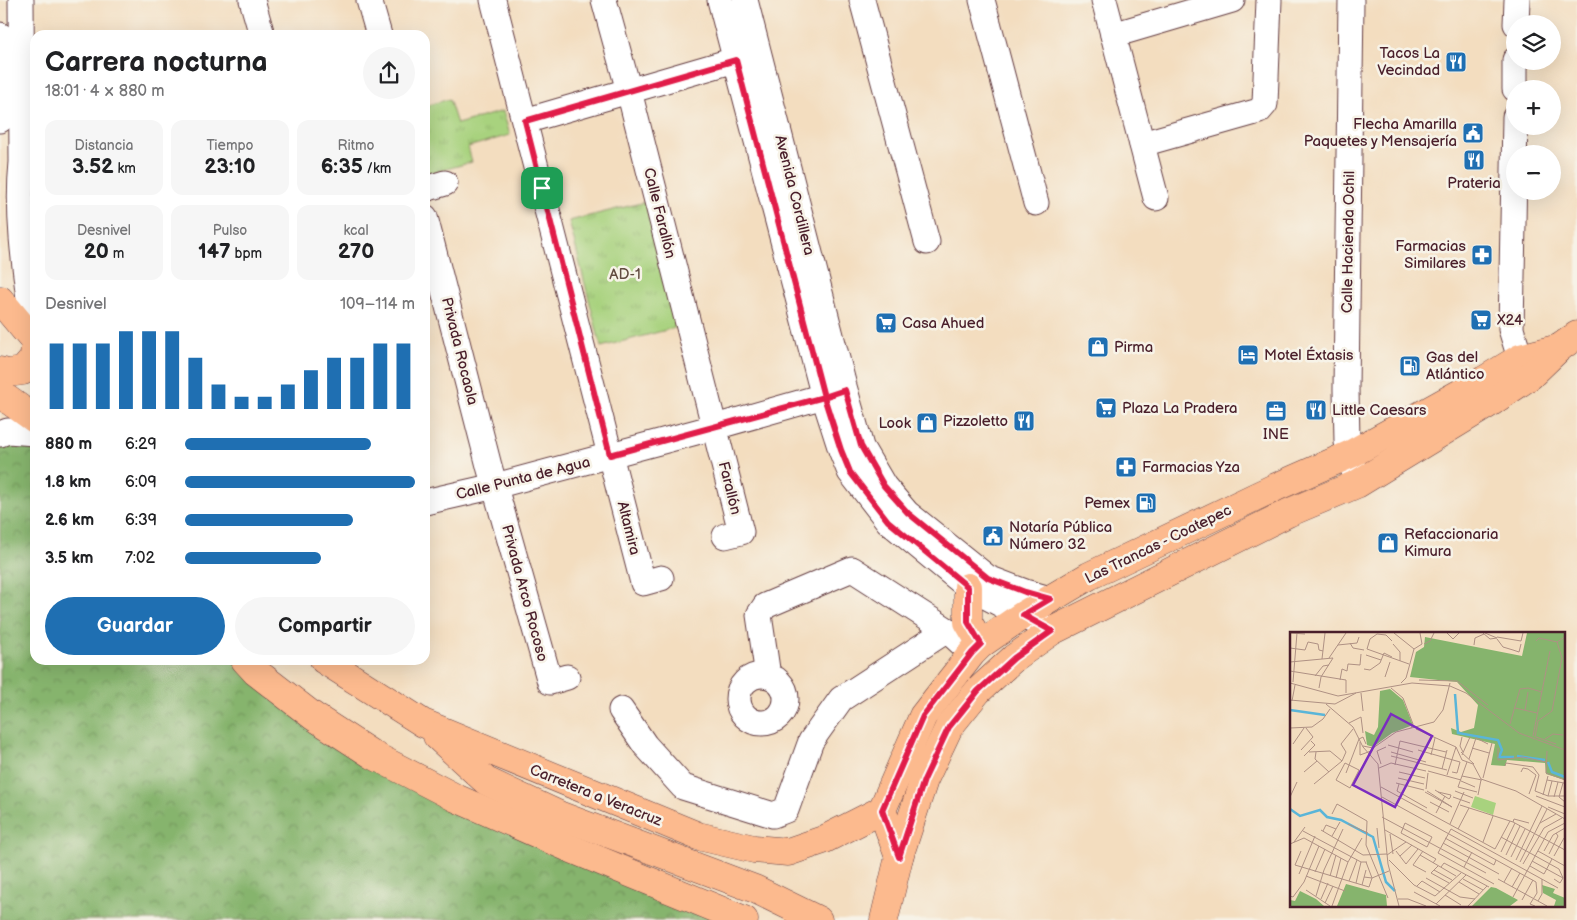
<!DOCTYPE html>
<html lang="es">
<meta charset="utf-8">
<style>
body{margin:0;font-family:"Balsamiq Sans",sans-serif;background:#f6f6f6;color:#202124;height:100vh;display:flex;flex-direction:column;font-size:19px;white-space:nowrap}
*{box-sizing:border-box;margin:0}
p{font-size:16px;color:#757577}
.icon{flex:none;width:28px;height:28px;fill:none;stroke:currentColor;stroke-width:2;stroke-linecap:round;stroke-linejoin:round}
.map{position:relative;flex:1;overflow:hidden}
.drawer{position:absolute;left:30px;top:30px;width:400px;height:635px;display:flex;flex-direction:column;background:#fff;border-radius:15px;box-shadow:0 5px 20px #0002}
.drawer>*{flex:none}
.fabs{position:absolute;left:1506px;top:15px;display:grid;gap:10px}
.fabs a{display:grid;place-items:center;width:55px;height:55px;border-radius:50%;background:#fff;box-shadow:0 5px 20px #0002;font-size:25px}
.pin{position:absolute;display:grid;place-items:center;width:42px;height:42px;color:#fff;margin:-21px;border-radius:10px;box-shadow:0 2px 8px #0006}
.round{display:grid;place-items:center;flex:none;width:52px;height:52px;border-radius:26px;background:#f6f6f6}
.summary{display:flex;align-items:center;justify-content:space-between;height:85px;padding:0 15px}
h1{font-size:28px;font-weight:800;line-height:38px}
.metrics{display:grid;grid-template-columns:repeat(3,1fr);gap:8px;height:85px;padding:5px 15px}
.metrics div{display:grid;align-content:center;border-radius:12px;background:#f6f6f6;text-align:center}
.metrics b{font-size:21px;font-weight:800}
.metrics small{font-size:14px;font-weight:400}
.metrics p{font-size:14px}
.chart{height:140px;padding:10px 15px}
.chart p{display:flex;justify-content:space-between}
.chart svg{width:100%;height:90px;margin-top:5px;stroke:#1f6fb2;stroke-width:6}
.cta{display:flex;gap:10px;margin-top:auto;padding:10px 15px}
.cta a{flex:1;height:58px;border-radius:30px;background:#1f6fb2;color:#fff;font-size:20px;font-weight:800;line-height:58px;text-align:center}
.cta a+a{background:#f6f6f6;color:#202124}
ul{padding:0 15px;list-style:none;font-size:16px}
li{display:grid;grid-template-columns:80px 60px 1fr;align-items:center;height:38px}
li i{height:12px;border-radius:6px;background:#1f6fb2}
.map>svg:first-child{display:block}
</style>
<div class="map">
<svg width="1577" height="920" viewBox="0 0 1577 920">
<defs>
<pattern id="forest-crowns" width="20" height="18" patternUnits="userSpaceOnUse" patternTransform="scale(1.25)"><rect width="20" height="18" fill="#86b46d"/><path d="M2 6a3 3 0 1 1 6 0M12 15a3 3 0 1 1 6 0" fill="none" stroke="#70925a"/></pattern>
<pattern id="park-tufts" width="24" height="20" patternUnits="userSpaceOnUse" patternTransform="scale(1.25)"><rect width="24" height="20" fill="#a8d27e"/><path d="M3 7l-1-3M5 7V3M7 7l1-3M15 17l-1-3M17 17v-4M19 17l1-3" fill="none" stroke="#92b46d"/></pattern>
</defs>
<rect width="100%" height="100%" fill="#f7f3e8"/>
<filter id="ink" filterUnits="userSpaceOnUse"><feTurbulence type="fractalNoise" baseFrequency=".02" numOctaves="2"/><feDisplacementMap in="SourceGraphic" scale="10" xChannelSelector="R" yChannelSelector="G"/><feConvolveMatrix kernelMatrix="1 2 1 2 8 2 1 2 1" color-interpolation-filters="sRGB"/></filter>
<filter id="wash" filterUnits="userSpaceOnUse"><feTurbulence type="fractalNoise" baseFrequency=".0096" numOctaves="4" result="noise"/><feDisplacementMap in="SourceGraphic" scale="20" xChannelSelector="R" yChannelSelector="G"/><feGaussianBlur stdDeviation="1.12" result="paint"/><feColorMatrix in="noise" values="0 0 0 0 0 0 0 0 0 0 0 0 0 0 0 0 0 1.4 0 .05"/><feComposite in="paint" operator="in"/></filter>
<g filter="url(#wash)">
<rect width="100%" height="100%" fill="#f3ddbf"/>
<polygon fill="url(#forest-crowns)" stroke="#686a4c" points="0,443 35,448 35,660 254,660 315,722 719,920 0,920"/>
<g fill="url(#park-tufts)" stroke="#797854">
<polygon points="449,99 457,124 503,111 510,135 468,147 472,162 425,175 425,106"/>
<polygon points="649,201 682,326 601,347 569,221"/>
</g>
</g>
<g filter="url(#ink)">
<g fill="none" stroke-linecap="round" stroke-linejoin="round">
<g stroke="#633c41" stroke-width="27">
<g id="minor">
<path d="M21 0 22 162C16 221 27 282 35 341"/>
<polyline points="252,0 262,35"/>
<polyline points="369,0 379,35"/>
<polyline points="493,0 643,583 661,578"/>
<polyline points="604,0 629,91 741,532 725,536"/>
<polyline points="720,0 824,397 841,450 850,472 888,521 968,587 1052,631"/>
<polyline points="745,0 845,390 861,447 884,486 907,513 988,578 1025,592 1050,599"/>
<polyline points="862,0 927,242"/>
<polyline points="982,0 1036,203"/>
<polyline points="1104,0 1156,198"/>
<polyline points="1351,0 1346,389 1347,442 1357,484"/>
<polyline points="1516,24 1517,0"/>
<polyline points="0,35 3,88 0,120"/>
<polyline points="1113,35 1232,0"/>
<polyline points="1515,60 1515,89"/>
<polyline points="1515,117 1511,329 1520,358 1530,376"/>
<polyline points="525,121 735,60"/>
<polyline points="1142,144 1259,111 1265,104 1269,0"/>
<polyline points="425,189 445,183"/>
<polyline points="425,217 489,466 550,682 567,677"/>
<polyline points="0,434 8,431 35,433"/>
<polyline points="425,502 495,486 715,427 838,392"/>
<circle cx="762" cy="699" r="24"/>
<polyline points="768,676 759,615 765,606 852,569 947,630 972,653"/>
<polyline points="621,710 645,745 683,787 773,815 786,810 811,741 841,699 947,630"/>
</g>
</g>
<g stroke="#633c41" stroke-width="29">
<g id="major">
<polyline points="0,300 35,342"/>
<polyline points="0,371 8,373 23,371 34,358 35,341"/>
<polyline points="0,394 35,419"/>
<polyline points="968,587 968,622 981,644"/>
<polyline points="245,660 256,672 313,716 373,755 456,798 567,847 744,920"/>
<polyline points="324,660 423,723 698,836 754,849 788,852 823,840 882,810"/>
<polyline points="437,736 486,781 559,815 755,889 818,920"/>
<polyline points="899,857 882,810 923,716 972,653 981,644 1023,615 1089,576 1276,487 1351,454 1484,380 1520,358 1559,348"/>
<polyline points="884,920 899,857 924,780 949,727 978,691 1014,658 1052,631 1288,513 1357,484 1493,401 1530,376 1559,348 1577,335"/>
</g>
</g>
<use href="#minor" stroke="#fff" stroke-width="25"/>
<use href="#major" stroke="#fcba8e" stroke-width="28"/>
</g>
</g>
<g fill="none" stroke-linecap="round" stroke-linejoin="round" filter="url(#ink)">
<g stroke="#fff" stroke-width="10">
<polyline id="route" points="542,188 610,455 824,397 841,450 850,472 888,521 968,587 968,622 981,644 972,653 923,716 882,810 899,857 924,780 949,727 978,691 1014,658 1052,631 1023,615 1050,599 1025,592 988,578 908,513 884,486 861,446 845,390 824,397 736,60 525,121 542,188"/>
</g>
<use href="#route" stroke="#e11d48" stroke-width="6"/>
</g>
<defs>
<g id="restaurant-square" transform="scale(1.125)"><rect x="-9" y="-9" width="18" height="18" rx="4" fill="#1f6fb2" stroke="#f7f3e8"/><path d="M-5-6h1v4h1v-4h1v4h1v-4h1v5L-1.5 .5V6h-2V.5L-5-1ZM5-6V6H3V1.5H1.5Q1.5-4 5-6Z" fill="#fff"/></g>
<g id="civic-square" transform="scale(1.125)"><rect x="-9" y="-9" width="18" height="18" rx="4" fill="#1f6fb2" stroke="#f7f3e8"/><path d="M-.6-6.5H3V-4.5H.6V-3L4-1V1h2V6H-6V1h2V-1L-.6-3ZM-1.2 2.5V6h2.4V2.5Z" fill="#fff"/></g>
<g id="pharmacy-square" transform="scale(1.125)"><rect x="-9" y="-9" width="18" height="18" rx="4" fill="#1f6fb2" stroke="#f7f3e8"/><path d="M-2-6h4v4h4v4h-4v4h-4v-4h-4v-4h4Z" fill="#fff"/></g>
<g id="supermarket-square" transform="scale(1.125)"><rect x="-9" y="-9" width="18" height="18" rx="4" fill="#1f6fb2" stroke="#f7f3e8"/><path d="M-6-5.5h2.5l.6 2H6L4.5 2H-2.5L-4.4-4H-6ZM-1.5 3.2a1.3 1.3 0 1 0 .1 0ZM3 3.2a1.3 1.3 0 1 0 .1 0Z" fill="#fff"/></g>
<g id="shop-square" transform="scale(1.125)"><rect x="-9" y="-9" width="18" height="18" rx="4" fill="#1f6fb2" stroke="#f7f3e8"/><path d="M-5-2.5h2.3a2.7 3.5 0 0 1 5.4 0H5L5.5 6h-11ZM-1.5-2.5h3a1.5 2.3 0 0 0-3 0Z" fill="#fff"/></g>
<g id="hotel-square" transform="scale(1.125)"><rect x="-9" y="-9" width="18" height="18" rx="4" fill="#1f6fb2" stroke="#f7f3e8"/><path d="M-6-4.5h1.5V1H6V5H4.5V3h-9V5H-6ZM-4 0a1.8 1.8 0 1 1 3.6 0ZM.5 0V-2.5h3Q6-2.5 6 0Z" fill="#fff"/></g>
<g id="fuel-square" transform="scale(1.125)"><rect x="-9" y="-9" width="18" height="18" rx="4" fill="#1f6fb2" stroke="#f7f3e8"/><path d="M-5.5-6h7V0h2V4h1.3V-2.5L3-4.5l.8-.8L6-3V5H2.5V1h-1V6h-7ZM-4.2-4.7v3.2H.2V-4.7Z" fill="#fff"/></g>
<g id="office-square" transform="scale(1.125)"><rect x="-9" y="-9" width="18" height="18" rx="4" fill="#1f6fb2" stroke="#f7f3e8"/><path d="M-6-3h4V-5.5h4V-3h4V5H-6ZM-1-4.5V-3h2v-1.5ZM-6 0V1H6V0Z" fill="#fff"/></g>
</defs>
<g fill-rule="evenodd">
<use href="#restaurant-square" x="1456" y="62"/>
<use href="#civic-square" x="1473" y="133"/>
<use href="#restaurant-square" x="1474" y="160"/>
<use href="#pharmacy-square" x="1482" y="255"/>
<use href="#supermarket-square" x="1481" y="320"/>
<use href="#supermarket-square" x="886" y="323"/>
<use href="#shop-square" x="1098" y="347"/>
<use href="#hotel-square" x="1248" y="355"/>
<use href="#fuel-square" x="1410" y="366"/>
<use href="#supermarket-square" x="1106" y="408"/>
<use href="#restaurant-square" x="1316" y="410"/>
<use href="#office-square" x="1276" y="411"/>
<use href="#restaurant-square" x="1024" y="421"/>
<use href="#shop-square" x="927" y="423"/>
<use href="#pharmacy-square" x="1126" y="467"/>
<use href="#fuel-square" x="1146" y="503"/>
<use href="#civic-square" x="993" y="536"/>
<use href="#shop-square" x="1388" y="543"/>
</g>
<g text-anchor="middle" stroke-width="5" stroke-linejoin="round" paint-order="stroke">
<g font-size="15" fill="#4a1f2b" stroke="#f7f3e8" text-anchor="start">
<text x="1440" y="58" text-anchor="end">Tacos La<tspan x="1440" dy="17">Vecindad</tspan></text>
<text x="1457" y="129" text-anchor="end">Flecha Amarilla<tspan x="1457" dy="17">Paquetes y Mensajería</tspan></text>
<text x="1474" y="188" text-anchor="middle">Prateria</text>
<text x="1466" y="251" text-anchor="end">Farmacias<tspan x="1466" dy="17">Similares</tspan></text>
<text x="1497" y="325">X24</text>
<text x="902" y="328">Casa Ahued</text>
<text x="1114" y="352">Pirma</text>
<text x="1264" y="360">Motel Éxtasis</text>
<text x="1426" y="362">Gas del<tspan x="1426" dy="17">Atlántico</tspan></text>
<text x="1122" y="413">Plaza La Pradera</text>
<text x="1332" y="415">Little Caesars</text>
<text x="1008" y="426" text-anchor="end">Pizzoletto</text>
<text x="911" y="428" text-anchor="end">Look</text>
<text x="1276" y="439" text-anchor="middle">INE</text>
<text x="1142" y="472">Farmacias Yza</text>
<text x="1130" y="508" text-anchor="end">Pemex</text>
<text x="1009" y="532">Notaría Pública<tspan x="1009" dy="17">Número 32</tspan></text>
<text x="1404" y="539">Refaccionaria<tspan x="1404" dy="17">Kimura</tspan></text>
</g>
<g font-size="15" fill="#4a1f2b" stroke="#f7f3e8">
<text transform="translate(795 195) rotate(76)" y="5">Avenida Cordillera</text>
<text transform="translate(660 213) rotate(76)" y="5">Calle Farallón</text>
<text transform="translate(1348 242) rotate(-89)" y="5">Calle Hacienda Ochil</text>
<text transform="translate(460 351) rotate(76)" y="5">Privada Rocaola</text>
<text transform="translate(523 478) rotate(-14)" y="5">Calle Punta de Agua</text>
<text transform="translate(730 488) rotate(76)" y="5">Farallón</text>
<text transform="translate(629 528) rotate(76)" y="5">Altamira</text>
<text transform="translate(1158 544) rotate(-26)" y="5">Las Trancas - Coatepec</text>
<text transform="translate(525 593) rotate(75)" y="5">Privada Arco Rocoso</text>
<text transform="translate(596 795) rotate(22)" y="5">Carretera a Veracruz</text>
</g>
<g font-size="15" fill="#624c40" stroke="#f7f3e8">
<text x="625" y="279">AD-1</text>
</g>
</g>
<g transform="translate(1290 632)">
<rect width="275" height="275" fill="#f3ddbf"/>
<path d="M185 164 206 171 203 183 181 175Z" fill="#a8d27e"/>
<path d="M237 1H275V148L256 142 255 131 217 128 215 134 201 133 205 112 162 102 161 96 171 100 184 96 188 73 167 50 120 45 126 20 134 15 135 5 232 24ZM100 57 113 68 123 93 102 101 83 115 77 113 75 99 84 103 88 95 90 59ZM56 252 96 263 97 274H47ZM252 253 265 257 263 261 275 266V274H264L266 268 253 261ZM201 255 206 256 228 268 220 274H182ZM10 259 26 267 34 274H0V268L5 269Z" fill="#86b46d"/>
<path fill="none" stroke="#5ab5d8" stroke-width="2.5" d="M165 62 168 101 208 108 212 118 209 125H224M0 78 35 83M227 124 255 128M258 130 262 140 275 145M0 177 10 184 30 178 37 185 51 188 83 205 96 250 105 259"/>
<path fill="none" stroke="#af9184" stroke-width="1" d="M0 1 15 2M104 1 124 17M157 1 163 7 169 1M193 1 200 7 207 6 195 1M207 5 231 9 233 1M207 7 213 15 223 18 229 20 231 12M102 9 96 3 87 2 80 7 77 17 119 32M246 9 249 6 267 10M60 11 63 16 74 18M103 12 110 20V29M134 12 140 9 144 1M48 13 67 11 69 5M184 13 185 6 194 2M0 16 15 18 18 10 28 12 29 18 33 19M76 23 91 28M39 26 56 1M272 26 267 10 275 5M32 27 35 1M0 30 43 26M74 37 80 38 90 31 94 21 102 25M0 39 56 48V61M25 44 33 34 39 33M95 45 100 30M50 48 52 37 57 39 58 32 70 33 71 22M129 48 167 49 198 73M3 50 7 1M0 51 48 64 122 51 160 54 176 61 229 101 275 118M111 51 116 46 124 17 132 12 130 1M29 56 31 45 43 26M101 56 113 66 123 92 121 96M71 61 73 79M0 68 45 72 66 61M2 69 5 53M36 72 63 95 73 115 88 132 98 232 109 274M225 76 247 81M235 78 238 60M59 91 71 85 73 101M220 92 230 57 238 56 252 60M0 96 22 95 33 87 40 77M126 97 166 115 172 128 183 132 191 147 226 159 275 187M243 104 260 19M172 105 170 114 173 120M245 105 248 89 262 79 272 26M246 105 266 112M255 107 263 102 273 103M70 110V123L81 119M3 112 14 96M98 113 123 120M73 114 83 116 106 100 144 90 153 78 160 51M182 116 199 121M208 116V128L233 125 256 130M11 118 23 105 16 96M128 118 170 130 167 141 162 140M257 119 256 141 275 148M19 120 40 119 52 129M26 120 25 127 39 140M101 120 136 130M171 120 184 132M141 123 145 106M172 123 180 105M14 124 25 113 21 109M101 124 157 138M179 127 186 106 198 112M177 130 168 155 187 160M55 131 69 138 60 156 46 148ZM91 132 87 119 96 115M105 133 110 109 156 120M215 134 216 131 243 135 249 143 245 159 258 164H275M89 136 101 131 136 139M152 137 157 118M138 139 171 148M14 140 27 129M109 140 135 146M231 140 233 136 238 137 246 143 239 162M56 141 69 107 73 105 76 112M157 143 166 115M172 144 192 148M108 146 134 152M193 146 202 111M257 148 274 151M171 149 185 155M106 151 134 158M273 151 269 165 275 170M24 152 52 129 56 120 51 112 63 97M109 152 107 159 137 176M91 155 205 217 220 189M136 157 138 141M145 158 159 167 160 166 161 163 148 160M165 159 183 166M135 160 162 175 137 159M188 163 191 148M253 163 258 144M246 164 275 175M258 164 262 149M0 165 7 150M92 165 246 250 247 261 240 272 245 274M163 165 180 171M264 165 268 150M140 170 159 180M170 173 223 190 275 218M258 175 275 182M146 181 155 164M42 182 47 172 77 189 76 213 98 266M92 185 196 241M223 190 224 187 239 191M115 191 142 205 137 215 111 201ZM250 191 266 182M58 192 78 201M160 192 174 160M87 196 89 216M168 197 179 176M31 198 73 223 97 222M95 198 146 227 143 231M13 199 71 230H77M33 199 36 193 46 197M100 202 103 222M42 204 50 190M211 205 269 237M155 206 204 233 206 228M4 210 15 195M193 210 203 184M153 211 209 242M0 212 14 206 58 230M11 219 5 233 79 255 82 246 76 230M106 219 116 232 128 217M133 219 123 233 136 240M248 219 275 234M254 219 263 203 275 196M211 220 225 191M259 222 268 204 266 201M97 223 116 210M130 223 166 244M216 223 230 194M110 224 122 213M264 224 274 206M221 225 235 197M99 228 124 253 145 264 171 241M226 228 252 174M242 229 273 246M230 230 257 177M233 232 254 196 272 186M148 234 141 241 159 251M240 234 254 242 262 227M151 235 154 231 199 255M174 235 182 220M144 238 162 248M25 240 35 217M9 242 25 204M16 244 55 259M40 244 46 223M74 245 82 246 99 239M46 246 51 226M136 246 170 265 185 267M173 247 193 258M208 247 257 274M264 247 270 251 273 246 269 237M59 249 67 228M169 250 189 262M214 250 222 236M66 251 71 230M204 252 148 221 161 197 268 256M72 253 76 238M127 254 132 249 150 260M222 255 230 241M16 258 40 274M124 260 150 274M155 263 171 273M0 264 3 265 14 250 29 214M26 264 34 238 53 197M223 265 258 200 275 191M31 267 38 251M108 267H118L136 274M232 268 243 248M248 269 252 262V247M35 271 43 254M146 272 176 243M42 274 58 230 72 206M178 274 197 254"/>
<path fill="#7b2cbf" fill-opacity="0.15" stroke="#7b2cbf" stroke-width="2.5" d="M101 82 142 104 105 175 63 153Z"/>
<rect width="275" height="275" fill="none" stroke="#4a1f2b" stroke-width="2.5"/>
</g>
</svg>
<div class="fabs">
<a><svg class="icon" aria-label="layers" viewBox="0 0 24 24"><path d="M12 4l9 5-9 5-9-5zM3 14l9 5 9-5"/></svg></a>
<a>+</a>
<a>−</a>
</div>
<div class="pin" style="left:542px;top:188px;background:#1e9e55"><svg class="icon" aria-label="arrive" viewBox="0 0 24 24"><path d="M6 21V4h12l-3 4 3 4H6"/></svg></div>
<section class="drawer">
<div class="summary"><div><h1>Carrera nocturna</h1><p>18:01 · 4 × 880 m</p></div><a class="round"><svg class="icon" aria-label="share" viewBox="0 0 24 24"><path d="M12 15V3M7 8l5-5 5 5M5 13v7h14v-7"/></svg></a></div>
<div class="metrics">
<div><p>Distancia</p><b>3.52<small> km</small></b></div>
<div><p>Tiempo</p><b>23:10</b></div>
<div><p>Ritmo</p><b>6:35<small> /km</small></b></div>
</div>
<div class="metrics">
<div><p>Desnivel</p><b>20<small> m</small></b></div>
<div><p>Pulso</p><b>147<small> bpm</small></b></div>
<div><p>kcal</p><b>270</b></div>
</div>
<div class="chart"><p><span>Desnivel</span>109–114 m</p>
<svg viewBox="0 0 160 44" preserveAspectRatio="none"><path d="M5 44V12M15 44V12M25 44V12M35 44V6M45 44V6M55 44V6M65 44V19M75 44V32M85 44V38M95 44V38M105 44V32M115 44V25M125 44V19M135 44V19M145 44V12M155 44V12"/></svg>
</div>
<ul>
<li><b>880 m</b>6:29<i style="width:81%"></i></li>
<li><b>1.8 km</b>6:09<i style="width:100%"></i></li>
<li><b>2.6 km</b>6:39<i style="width:73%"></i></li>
<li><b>3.5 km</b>7:02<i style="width:59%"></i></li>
</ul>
<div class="cta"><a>Guardar</a><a>Compartir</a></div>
</section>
</div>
